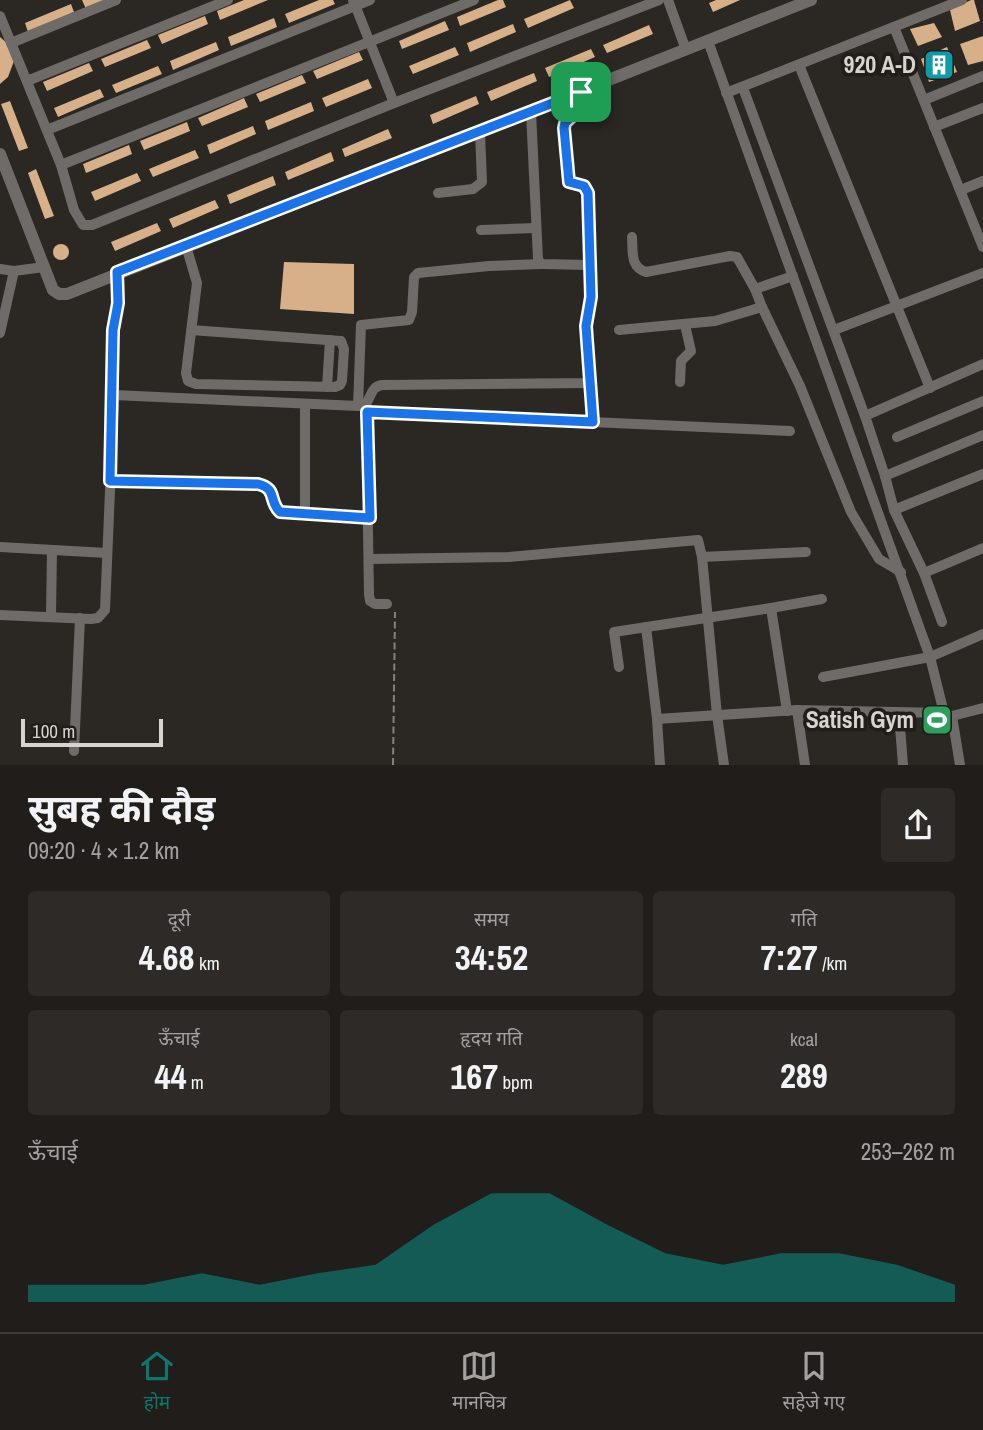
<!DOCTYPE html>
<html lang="hi">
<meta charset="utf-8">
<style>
body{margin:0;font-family:"Archivo Narrow","Noto Sans Devanagari",sans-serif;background:#2d2a27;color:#f1f3f6;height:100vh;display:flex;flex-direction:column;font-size:26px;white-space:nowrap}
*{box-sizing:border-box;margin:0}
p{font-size:23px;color:#a2a2a2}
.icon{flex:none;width:38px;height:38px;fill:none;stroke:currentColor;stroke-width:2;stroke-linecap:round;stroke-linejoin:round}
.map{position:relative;height:765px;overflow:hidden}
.drawer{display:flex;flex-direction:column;background:#201d1a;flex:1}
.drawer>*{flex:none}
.scale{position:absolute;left:21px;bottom:18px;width:142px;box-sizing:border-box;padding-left:7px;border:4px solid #d6d3d0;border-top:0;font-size:19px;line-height:24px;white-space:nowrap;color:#d6d3d0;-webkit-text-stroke:5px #211d19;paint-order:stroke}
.pin{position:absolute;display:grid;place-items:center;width:60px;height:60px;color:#fff;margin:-30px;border-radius:14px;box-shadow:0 4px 10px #0006}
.round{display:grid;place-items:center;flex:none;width:74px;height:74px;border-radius:7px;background:#2d2a27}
.head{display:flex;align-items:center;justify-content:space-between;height:119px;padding:0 28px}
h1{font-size:38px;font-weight:700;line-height:52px}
.figures{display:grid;grid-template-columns:repeat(3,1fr);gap:10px;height:119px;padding:7px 28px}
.figures div{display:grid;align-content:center;border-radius:7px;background:#2d2a27;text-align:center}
.figures b{font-size:35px;font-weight:700}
.figures small{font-size:19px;font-weight:400}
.figures p{font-size:19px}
.chart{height:196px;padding:14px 28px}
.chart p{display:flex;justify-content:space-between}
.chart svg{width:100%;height:126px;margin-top:7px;fill:#0f766e;opacity:.7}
.dock{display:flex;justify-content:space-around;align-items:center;height:98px;border-top:2px solid #3d3b39;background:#201d1a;font-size:19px;color:#a2a2a2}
.dock a{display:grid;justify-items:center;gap:4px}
.dock .on{color:#0f766e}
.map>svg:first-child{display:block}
</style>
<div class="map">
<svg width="983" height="765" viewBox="0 0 983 765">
<rect width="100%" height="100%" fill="#2b2723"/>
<g fill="#d7b089">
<polygon points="82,0 107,0 86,9"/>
<polygon points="244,0 268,0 220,20 217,11"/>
<polygon points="319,0 333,0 335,4 289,23 285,14"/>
<polygon points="498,0 503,0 506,7 460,26 457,17"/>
<polygon points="570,0 574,8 528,28 524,19"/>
<polygon points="716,0 740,0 713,12 709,3"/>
<polygon points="971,0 974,0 980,21 955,31 950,10"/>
<polygon points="71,4 74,12 28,32 25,23"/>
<polygon points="205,16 208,24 162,44 158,35"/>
<polygon points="274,18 277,27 231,46 228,37"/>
<polygon points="445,21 449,30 402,49 399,41"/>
<polygon points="934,23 942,37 918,46 910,29"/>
<polygon points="513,24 516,32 470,52 467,43"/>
<polygon points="649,25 653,34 607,53 603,45"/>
<polygon points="983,36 983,61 968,65 960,44"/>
<polygon points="0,37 8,44 14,61 8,77 0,84"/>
<polygon points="147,40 151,48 105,67 101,59"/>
<polygon points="216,42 219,50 173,70 170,61"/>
<polygon points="455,47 459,55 413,74 409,66"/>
<polygon points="947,47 957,72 929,82 921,59"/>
<polygon points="591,49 595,57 549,77 545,68"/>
<polygon points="359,52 363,60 317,79 313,71"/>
<polygon points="89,63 93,71 47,91 43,82"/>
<polygon points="158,66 162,74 116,93 112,85"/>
<polygon points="534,73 537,81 491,101 487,92"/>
<polygon points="302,75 306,83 260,102 256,94"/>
<polygon points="368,79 372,88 326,107 322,98"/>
<polygon points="100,89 104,97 58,117 54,108"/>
<polygon points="476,96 479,104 433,124 430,115"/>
<polygon points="244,98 248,107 202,126 198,118"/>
<polygon points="10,101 28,148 19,151 1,104"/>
<polygon points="311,102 314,111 268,130 265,121"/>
<polygon points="187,122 190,131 144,150 140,141"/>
<polygon points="253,126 256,134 210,154 207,145"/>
<polygon points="388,129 392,138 345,157 342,149"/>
<polygon points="129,145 132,154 86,173 83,164"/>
<polygon points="195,150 199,158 153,177 149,169"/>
<polygon points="331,152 334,161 288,180 285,172"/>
<polygon points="36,169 54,216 45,219 28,173"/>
<polygon points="137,173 141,181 95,201 91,192"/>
<polygon points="273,176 276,185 230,204 227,195"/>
<polygon points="215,200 219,208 173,228 169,219"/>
<polygon points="157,223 161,231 115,251 111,242"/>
<circle cx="61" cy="252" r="8"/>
<polygon points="284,262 354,264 354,314 280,309"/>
</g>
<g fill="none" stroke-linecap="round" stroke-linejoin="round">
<polyline stroke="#85817e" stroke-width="2" stroke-dasharray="7 3.5" stroke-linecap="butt" points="393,765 395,612"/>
<g stroke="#6e6b69" stroke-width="10">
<polyline points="353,0 394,103"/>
<polyline points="668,0 686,50"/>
<polyline points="0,16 61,165 74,210 83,225 92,225 394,103 659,0"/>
<polyline points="894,27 983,247"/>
<polyline points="708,41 930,657 983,634"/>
<polyline points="11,43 116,0"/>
<polyline points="799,65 930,388"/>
<polyline points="27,81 228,0"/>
<polyline points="743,88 865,416 885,476 894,510 924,573 942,622"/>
<polyline points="581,92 585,105 565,123 564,128 569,182 584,186 588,193 589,265"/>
<polyline points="726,93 962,0"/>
<polyline points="924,100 983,76"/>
<polyline points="934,127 983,108"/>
<polyline points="47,130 370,0"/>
<polyline points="61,165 474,0"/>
<polyline points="961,190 983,181"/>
<polyline points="438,193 473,189 482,182 480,132"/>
<polyline points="481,230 535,228"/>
<path d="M632 237C633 252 630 267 646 272L730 256 737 257 755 289"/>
<polyline points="186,246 197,283 186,373 188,381 196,384 335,387 340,385 342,381 344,349 341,341 191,330"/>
<polyline points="0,269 14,271 44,267"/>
<polyline points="793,276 755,289 762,307 800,386 851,512 879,559 901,572"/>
<polyline points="619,330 715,321 762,307"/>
<polyline points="834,330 983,273"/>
<polyline points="0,333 14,271"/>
<polyline points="680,382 681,361 691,351 685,325"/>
<polyline points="590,383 593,422"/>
<polyline points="327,387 330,340"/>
<path d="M114 395 358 406 366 404C372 395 371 387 382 385L590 383 586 326 591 297 589 265 541 264 538 259 531 112"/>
<polyline points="305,404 305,515 370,518"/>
<polyline points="358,406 361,325 409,320 412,312 414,277 418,273 489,266 541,264"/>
<polyline points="366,408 369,594 370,601 375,604 387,604"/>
<polyline points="367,412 790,431"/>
<polyline points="865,416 983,364"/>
<polyline points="897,437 983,401"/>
<polyline points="885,476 983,435"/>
<path d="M110 480 258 484C279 489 267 506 282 512 289 515 297 514 305 515"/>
<polyline points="894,510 983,474"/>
<polyline points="0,547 107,553"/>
<polyline points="702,557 806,552"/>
<polyline points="370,559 509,557 698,540 702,557 717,715 724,765"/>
<polyline points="924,573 983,548"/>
<polyline points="0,615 91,619 98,618 105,610 114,395 113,329 118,303 117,272"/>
<polyline points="51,616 52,550"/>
<polyline points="646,627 657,719 660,765"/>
<polyline points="619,667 614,632 771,608"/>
<polyline points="797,710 805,765"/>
<polyline points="787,711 771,608 822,599"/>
<polyline points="944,713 952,716 960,765"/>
<polyline points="899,714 903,765"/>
<polyline points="952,716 983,708"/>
<polyline points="657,719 797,710 944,713 930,657 823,677"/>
<polyline points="74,751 80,618"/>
</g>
<polyline stroke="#6e6b69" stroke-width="12" points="0,154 53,290 59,294 67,294 811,0"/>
</g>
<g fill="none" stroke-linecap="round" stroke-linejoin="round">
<g stroke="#fff" stroke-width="14">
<path id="route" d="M581 92 584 105 565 123 564 128 569 182 584 186 588 193 591 297 586 326 593 422 367 412 370 518 280 512C268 501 278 489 258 484L110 481 113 330 118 303 117 272Z"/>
</g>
<use href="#route" stroke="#1a73e8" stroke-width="9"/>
</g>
<defs>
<g id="building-square" transform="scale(1.575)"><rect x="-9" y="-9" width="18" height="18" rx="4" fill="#0f9aa8" stroke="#211d19"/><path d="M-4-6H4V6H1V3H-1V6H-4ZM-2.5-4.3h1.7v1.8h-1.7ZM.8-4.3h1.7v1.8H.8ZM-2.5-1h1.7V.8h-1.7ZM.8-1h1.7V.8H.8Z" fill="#fff"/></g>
<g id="stadium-square" transform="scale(1.575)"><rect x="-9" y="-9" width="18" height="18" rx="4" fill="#2e9e5b" stroke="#211d19"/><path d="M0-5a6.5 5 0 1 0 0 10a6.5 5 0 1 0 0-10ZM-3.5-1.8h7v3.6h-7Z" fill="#fff"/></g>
</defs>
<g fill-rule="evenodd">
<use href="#building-square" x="939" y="65"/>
<use href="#stadium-square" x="937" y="720"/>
</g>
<g text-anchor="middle" stroke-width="7" stroke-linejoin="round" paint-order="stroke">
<g font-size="24" font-weight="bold" fill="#d6d3d0" stroke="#211d19" text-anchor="end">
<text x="916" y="73">920 A-D</text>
<text x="914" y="728">Satish Gym</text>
</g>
</g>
</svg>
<div class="scale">100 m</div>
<div class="pin" style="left:581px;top:92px;background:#1e9e55"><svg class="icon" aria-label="arrive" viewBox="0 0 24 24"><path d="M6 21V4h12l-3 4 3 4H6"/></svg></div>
</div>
<section class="drawer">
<div class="head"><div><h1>सुबह की दौड़</h1><p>09:20 · 4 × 1.2 km</p></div><a class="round"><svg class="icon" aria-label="share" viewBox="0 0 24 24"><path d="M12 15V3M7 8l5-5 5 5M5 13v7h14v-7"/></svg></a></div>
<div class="figures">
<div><p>दूरी</p><b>4.68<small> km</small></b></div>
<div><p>समय</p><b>34:52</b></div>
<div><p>गति</p><b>7:27<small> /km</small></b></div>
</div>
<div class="figures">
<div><p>ऊँचाई</p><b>44<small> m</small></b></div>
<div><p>हृदय गति</p><b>167<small> bpm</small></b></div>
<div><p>kcal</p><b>289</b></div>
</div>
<div class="chart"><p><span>ऊँचाई</span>253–262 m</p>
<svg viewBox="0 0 160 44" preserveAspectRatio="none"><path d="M0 44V38L10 38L20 38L30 34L40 38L50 34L60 31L70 17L80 6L90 6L100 17L110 27L120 31L130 27L140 27L150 31L160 38V44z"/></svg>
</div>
</section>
<nav class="dock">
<a class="on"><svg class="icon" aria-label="home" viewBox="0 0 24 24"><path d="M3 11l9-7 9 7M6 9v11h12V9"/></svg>होम</a>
<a><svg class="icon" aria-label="map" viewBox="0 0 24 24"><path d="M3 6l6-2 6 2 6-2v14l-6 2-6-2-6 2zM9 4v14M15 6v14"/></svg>मानचित्र</a>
<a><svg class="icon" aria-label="saved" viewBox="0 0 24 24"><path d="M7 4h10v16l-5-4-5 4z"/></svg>सहेजे गए</a>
</nav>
